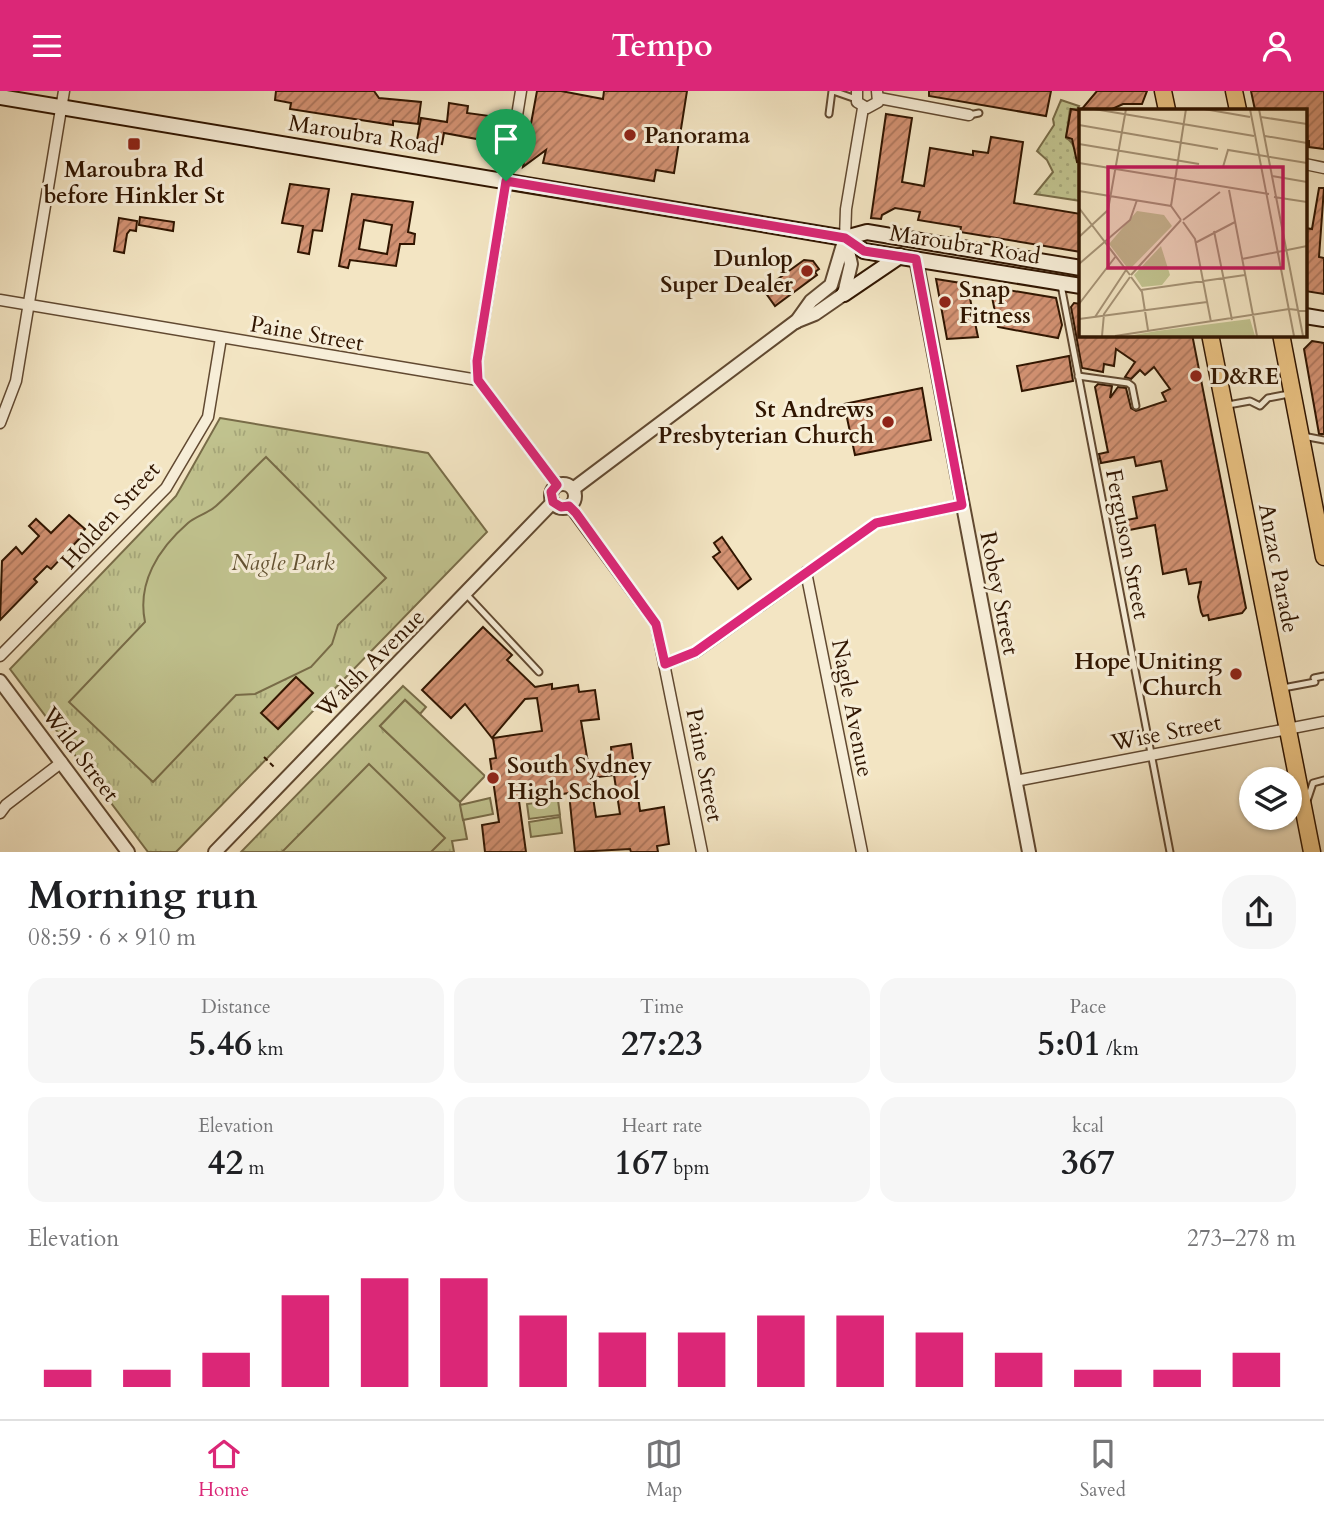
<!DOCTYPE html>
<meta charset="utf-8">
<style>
body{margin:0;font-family:Cardo,serif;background:#f6f6f6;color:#202124;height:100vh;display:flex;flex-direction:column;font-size:26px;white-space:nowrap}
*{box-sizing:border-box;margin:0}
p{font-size:23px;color:#757577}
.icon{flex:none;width:38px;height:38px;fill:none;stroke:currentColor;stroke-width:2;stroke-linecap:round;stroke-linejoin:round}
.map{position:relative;height:761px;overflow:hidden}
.sheet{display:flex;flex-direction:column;background:#fff;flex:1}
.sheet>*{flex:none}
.fabs{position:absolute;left:1239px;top:676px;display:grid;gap:14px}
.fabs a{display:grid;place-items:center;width:63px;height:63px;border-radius:50%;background:#fff;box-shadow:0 2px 5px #0004;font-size:35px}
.pin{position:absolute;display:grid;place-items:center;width:60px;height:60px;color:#fff;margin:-72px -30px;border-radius:50% 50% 50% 0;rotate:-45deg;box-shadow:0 0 7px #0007}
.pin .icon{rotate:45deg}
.round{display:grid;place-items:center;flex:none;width:74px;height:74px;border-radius:28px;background:#f6f6f6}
.overview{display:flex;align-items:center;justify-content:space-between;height:119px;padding:0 28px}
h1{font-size:38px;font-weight:600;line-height:52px}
.figures{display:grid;grid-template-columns:repeat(3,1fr);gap:10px;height:119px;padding:7px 28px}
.figures div{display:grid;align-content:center;border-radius:18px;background:#f6f6f6;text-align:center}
.figures b{font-size:35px;font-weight:600}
.figures small{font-size:19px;font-weight:400}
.figures p{font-size:19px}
.chart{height:196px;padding:14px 28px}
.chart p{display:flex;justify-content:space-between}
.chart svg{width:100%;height:126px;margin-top:7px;stroke:#db2777;stroke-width:6}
header{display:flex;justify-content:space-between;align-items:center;height:91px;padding:0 28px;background:#db2777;color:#fff;font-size:32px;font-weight:600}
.dock{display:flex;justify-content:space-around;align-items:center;height:98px;border-top:2px solid #e0e0e0;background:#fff;font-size:19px;color:#757577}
.dock a{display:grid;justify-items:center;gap:4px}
.dock .active{color:#db2777}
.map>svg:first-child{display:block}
</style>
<header><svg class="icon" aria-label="menu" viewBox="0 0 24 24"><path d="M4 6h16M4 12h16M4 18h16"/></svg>Tempo<svg class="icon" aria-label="person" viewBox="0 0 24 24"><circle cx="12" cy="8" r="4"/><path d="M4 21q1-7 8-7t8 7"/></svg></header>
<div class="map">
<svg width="1324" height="761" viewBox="0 0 1324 761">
<defs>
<pattern id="grass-tufts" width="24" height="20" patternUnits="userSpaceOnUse" patternTransform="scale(1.75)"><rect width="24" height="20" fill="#c1c38f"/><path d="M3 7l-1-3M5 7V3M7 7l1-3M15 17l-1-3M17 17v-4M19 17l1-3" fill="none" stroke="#a6a77a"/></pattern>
<pattern id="garden-dots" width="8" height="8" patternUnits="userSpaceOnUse" patternTransform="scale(1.75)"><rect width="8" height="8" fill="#c1c38f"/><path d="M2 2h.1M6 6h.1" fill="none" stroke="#a6a77a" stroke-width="1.8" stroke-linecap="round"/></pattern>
<pattern id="building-hatch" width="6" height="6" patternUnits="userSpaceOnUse" patternTransform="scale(1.75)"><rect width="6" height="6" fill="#d29172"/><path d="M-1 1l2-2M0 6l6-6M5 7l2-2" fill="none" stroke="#ab755b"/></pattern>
</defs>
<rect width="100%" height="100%" fill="#f3e5c3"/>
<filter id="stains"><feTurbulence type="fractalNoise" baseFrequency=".00286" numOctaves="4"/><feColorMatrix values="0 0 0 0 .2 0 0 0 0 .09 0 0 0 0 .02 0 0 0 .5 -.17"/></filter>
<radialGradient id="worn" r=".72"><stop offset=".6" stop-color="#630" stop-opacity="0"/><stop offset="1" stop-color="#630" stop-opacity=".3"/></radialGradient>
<g fill="url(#grass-tufts)" stroke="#786c48" stroke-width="2">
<polygon points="220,327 428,362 487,441 176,761 148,761 10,578 176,405"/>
<polygon points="403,595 426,616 420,623 405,609 380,635 460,711 467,748 452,750 454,761 241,761"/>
</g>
<path fill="url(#garden-dots)" stroke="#786c48" stroke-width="2" d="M1061 9 1079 15 1077 18H1070L1066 47C1081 54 1081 93 1081 110L1035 103 1053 81 1047 69 1037 60 1054 34 1053 28Z"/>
<g fill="#c1c38f" stroke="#786c48" stroke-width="2">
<path d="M266 366 386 487 338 534 332 553 311 576 255 603 236 604 153 691 69 611 145 531C137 492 158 458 188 432 196 425 207 423 216 415 233 400 249 382 266 366Z"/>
<polygon points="405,609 485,685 460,711 380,635"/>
<polygon points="369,673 445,747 431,761 282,761"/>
<polygon points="490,707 493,723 463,729 460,714"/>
<polygon points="558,709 560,724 529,728 527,713"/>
<polygon points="560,726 562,742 531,746 529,731"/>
</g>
<g fill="url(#building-hatch)" stroke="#301500" stroke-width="2" fill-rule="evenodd">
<polygon points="276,0 374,0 379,7 421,11 418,33 393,30 393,34 290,18 291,12 275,9"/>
<polygon points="537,0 561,0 603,8 604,0 687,0 674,82 656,79 654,90 543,72 546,59 523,76"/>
<polygon points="929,0 1051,0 1046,25 929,5"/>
<polygon points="1097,0 1147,0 1142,13 1123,13 1110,19 1081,19"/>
<polygon points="1251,0 1324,0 1324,58 1309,56 1309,50 1305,50 1305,19 1255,19"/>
<polygon points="449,12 468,15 467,22 497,26 493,51 444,42 442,53 417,49 421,27 447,31"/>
<polygon points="1071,18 1081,20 1081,70 1077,71 1072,48 1066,46"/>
<polygon points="886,23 912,27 902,91 924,95 930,57 973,64 973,60 988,62 991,46 1023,51 1014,112 1081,123 1081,161 960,141 961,136 918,129 920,121 895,117 882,124 881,128 871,127"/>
<polygon points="290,93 329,98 322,140 313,139 309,163 298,161 303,135 282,132"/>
<polygon points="1319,97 1324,97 1319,166 1324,167 1324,203 1305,200 1305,137 1312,138"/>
<path d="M352 103 413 111 408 141 415 143 414 153H400L396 175 350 169 348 177 339 175ZM364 129 392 134 387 163 359 158Z"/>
<polygon points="140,126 174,131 173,140 139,134"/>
<polygon points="119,127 137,130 136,140 130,139 127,143 124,162 114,160"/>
<polygon points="804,169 813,170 819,178 815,181 817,184 775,215 760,194 768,188 771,193"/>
<polygon points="936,188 967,193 978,246 947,248"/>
<polygon points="990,196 1056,207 1062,234 1058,247 998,236"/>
<polygon points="1074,212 1081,213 1081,243 1192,243 1246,517 1242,522 1209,529 1208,524 1203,525 1201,521 1198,506 1201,491 1189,493 1186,478 1163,483 1155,434 1124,440 1122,430 1137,427 1133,406 1167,399 1161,370 1136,375 1134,366 1101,372 1099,363 1108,361 1095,296 1098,293 1112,295 1110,307 1118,296 1126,297 1131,317 1136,320 1166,310 1162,302 1170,298 1154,276 1145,284 1140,279 1131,288 1125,286 1135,271 1116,258 1114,275 1104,273 1103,281 1082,277 1071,216"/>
<polygon points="1312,250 1324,252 1324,343 1319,343 1304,258"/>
<polygon points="1069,265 1073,290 1022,300 1017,275"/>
<polygon points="922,297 931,349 855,364 844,313"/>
<polygon points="69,424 85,438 79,444 81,446 51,478 47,475 34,488 37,491 0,529 2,470 16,456 22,463 39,445 29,435 36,428 51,442"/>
<polygon points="722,446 751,488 738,498 713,466 720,461 714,452"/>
<path d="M483 536 512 564 507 569 535 596 552 593V598L578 594 579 601 595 599 599 628 581 630 588 672 612 669 611 656 631 653 640 720 664 716 669 753 657 755 658 761H631L630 758 575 761 569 702 519 710 526 761H485L482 734 499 731 490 668 496 667 493 647 542 640 537 607 525 608 492 647 465 613 451 627 422 599ZM614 684 620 723 596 726 590 687Z"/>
<polygon points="296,586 313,602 278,638 261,622"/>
</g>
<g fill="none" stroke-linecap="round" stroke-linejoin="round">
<g stroke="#614931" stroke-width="9">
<g id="service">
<polyline points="833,0 856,8"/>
<polyline points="829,23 832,0"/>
<polyline points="969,24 979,22"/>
<polyline points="1061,194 1170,761"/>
<polyline points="1078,285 1128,292 1132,295 1136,315"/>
<polyline points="1228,314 1250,310 1260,315 1268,307 1289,303"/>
<polyline points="1303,345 1324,349"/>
<polyline points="466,503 539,581"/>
<polyline points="1314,587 1324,585"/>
<polyline points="1283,597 1315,591"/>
<polyline points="1307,710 1313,692 1324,689"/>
</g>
</g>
<g stroke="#614931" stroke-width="13">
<g id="minor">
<polyline points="857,0 857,11 867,17 878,11 877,0"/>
<polyline points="879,7 969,24"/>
<polyline points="1305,73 1324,77"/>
<polyline points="845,147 846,118 863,17"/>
<polyline points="0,209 478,289 557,394"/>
<polyline points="478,289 477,270 521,0"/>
<polyline points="0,332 16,290 64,0"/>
<polyline points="569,415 656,533 702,761"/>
<polyline points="806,481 862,761"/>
<polyline points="0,565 166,397 208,326 221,247"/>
<polyline points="665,573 696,561 876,432 962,414"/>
<polyline points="1015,690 1324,631"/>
<polyline points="0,722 6,714 62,671"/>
</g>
</g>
<g stroke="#614931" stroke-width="16">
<g id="tertiary">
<polyline points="916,168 1029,761"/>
<polyline points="796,231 811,210 831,194 845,147"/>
<circle cx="563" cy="405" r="12"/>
<polyline points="573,398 795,231 815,223 844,203 851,173 845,147"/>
<polyline points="0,590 128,761"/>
<polyline points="215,761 553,411"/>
</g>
</g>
<g stroke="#301500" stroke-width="18">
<g id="secondary">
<polyline points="0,6 845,147 864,160 1081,195"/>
<polyline points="845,147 867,141 1081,177"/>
<polyline points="844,203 900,165"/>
<polyline points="1305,225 1324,228"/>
</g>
</g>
<g stroke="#301500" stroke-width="19">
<g id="primary">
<polyline points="1163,0 1167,19"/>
<polyline points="1234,0 1238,19"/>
<polyline points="1210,243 1312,761"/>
<polyline points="1281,243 1324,466"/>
</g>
</g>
<polyline stroke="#301500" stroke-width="2" stroke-dasharray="5 3.5" stroke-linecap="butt" points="264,666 275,677"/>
<use href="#service" stroke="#f7eed8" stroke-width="5"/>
<use href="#minor" stroke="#f7eed8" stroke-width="10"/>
<use href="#tertiary" stroke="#f7eed8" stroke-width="12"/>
<use href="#secondary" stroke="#f7eed8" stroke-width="14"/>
<use href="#primary" stroke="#eac282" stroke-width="16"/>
</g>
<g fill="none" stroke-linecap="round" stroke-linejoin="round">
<g stroke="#fff" stroke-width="14">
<polygon id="route" points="506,90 845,147 864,160 916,168 962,414 876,432 695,561 665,573 656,533 576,422 569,415 561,416 553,411 551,401 557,394 478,289 477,270"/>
</g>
<use href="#route" stroke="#db2777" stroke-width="9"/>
</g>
<g fill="#8f2418" stroke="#f7eed8" stroke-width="2.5">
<circle cx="630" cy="44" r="7"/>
<rect x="127" y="46" width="14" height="14" rx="3.5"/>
<circle cx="807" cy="180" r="7"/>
<circle cx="945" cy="211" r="7"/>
<circle cx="1196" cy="285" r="7"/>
<circle cx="888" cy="331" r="7"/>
<circle cx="1236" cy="583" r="7"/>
<circle cx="493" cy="687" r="7"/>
</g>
<g text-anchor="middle" stroke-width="6" stroke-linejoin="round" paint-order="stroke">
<g font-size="23" fill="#301500" stroke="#f7eed8">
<text transform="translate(364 43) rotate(9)" y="8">Maroubra Road</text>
<text transform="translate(965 153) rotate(9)" y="8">Maroubra Road</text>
<text transform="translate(307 242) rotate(10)" y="8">Paine Street</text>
<text transform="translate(110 424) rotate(-48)" y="8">Holden Street</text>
<text transform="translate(1128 453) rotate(79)" y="8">Ferguson Street</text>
<text transform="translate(1279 477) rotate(79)" y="8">Anzac Parade</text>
<text transform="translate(1000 502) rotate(79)" y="8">Robey Street</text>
<text transform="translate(370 572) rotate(-45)" y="8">Walsh Avenue</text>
<text transform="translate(853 617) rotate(79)" y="8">Nagle Avenue</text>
<text transform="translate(1166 641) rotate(-11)" y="8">Wise Street</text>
<text transform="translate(81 663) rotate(53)" y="8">Wild Street</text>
<text transform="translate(705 674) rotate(79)" y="8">Paine Street</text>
</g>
<g font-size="23" font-weight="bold" fill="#301500" stroke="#f7eed8" text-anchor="start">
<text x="644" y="52">Panorama</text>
<text x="134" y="86" text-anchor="middle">Maroubra Rd<tspan x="134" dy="26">before Hinkler St</tspan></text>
<text x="793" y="175" text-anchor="end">Dunlop<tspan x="793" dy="26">Super Dealer</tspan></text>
<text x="959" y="206">Snap<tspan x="959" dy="26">Fitness</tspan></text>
<text x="1210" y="293">D&amp;RE</text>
<text x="874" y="326" text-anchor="end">St Andrews<tspan x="874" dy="26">Presbyterian Church</tspan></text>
<text x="1222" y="578" text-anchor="end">Hope Uniting<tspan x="1222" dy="26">Church</tspan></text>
<text x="507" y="682">South Sydney<tspan x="507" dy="26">High School</tspan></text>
</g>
<g font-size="23" font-style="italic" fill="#635232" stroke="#f7eed8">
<text x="283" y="479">Nagle Park</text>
</g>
</g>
<g transform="translate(1079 18)">
<rect width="228" height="228" fill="#f3e5c3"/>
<path d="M58 102 85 106 93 117 50 161 30 135ZM82 137 91 166 83 176 63 178 55 166ZM171 210 176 227H49L78 222Z" fill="#c1c38f"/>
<path d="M64 107 80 123 49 150 38 139ZM64 160a10 10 0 1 1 20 0a10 10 0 1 1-20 0Z" fill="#c1c38f"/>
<path fill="none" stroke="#a59275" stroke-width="2" d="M15 0 175 27M125 0 171 8M171 0 215 227M180 0 224 227M182 8 228 15M0 16 139 40M186 27 228 34M0 35 120 55M0 54 190 85M144 58 149 41 228 54M193 67 228 73M150 81 178 227M0 82 92 97 102 111M195 88 228 93M92 97 107 0M0 99 51 166M104 111 141 83M104 113 116 130 132 213M135 122 153 211M0 128 29 101 47 0M116 134 156 113M163 150 228 137M0 155 51 111 58 91M52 166 102 111M52 168 63 183 69 221M62 181 166 166M0 195 37 147M16 208 47 161M0 210 128 193M23 227 25 205 51 168M36 227 210 200 228 202"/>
<path fill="#c2185b" fill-opacity="0.15" stroke="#c2185b" stroke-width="3.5" d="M29 58H204V159H29Z"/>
<rect width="228" height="228" fill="none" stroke="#301500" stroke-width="3.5"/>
</g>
<rect width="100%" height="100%" filter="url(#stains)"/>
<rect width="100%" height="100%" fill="url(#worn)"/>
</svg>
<div class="fabs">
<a><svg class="icon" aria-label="layers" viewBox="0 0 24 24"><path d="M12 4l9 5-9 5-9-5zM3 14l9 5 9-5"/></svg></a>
</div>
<div class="pin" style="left:506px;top:90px;background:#1e9e55"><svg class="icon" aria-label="arrive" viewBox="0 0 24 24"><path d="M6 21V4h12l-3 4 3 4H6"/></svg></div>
</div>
<section class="sheet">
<div class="overview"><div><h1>Morning run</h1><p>08:59 · 6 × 910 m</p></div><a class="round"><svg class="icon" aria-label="share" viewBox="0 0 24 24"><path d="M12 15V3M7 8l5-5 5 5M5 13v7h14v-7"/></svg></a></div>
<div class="figures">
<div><p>Distance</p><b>5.46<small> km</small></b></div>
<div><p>Time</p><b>27:23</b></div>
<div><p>Pace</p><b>5:01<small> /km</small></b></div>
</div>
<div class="figures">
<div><p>Elevation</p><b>42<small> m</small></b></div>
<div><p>Heart rate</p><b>167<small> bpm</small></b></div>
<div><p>kcal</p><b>367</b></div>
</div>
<div class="chart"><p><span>Elevation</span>273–278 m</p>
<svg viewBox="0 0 160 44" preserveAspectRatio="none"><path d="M5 44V38M15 44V38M25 44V32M35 44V12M45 44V6M55 44V6M65 44V19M75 44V25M85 44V25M95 44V19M105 44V19M115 44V25M125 44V32M135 44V38M145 44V38M155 44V32"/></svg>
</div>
</section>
<nav class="dock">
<a class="active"><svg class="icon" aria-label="home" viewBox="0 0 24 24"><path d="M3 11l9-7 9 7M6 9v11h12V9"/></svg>Home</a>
<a><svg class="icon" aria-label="map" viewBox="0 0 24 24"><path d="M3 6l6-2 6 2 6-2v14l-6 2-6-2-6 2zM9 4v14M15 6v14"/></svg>Map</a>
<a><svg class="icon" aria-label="saved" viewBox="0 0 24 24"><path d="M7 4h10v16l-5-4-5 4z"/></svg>Saved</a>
</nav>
